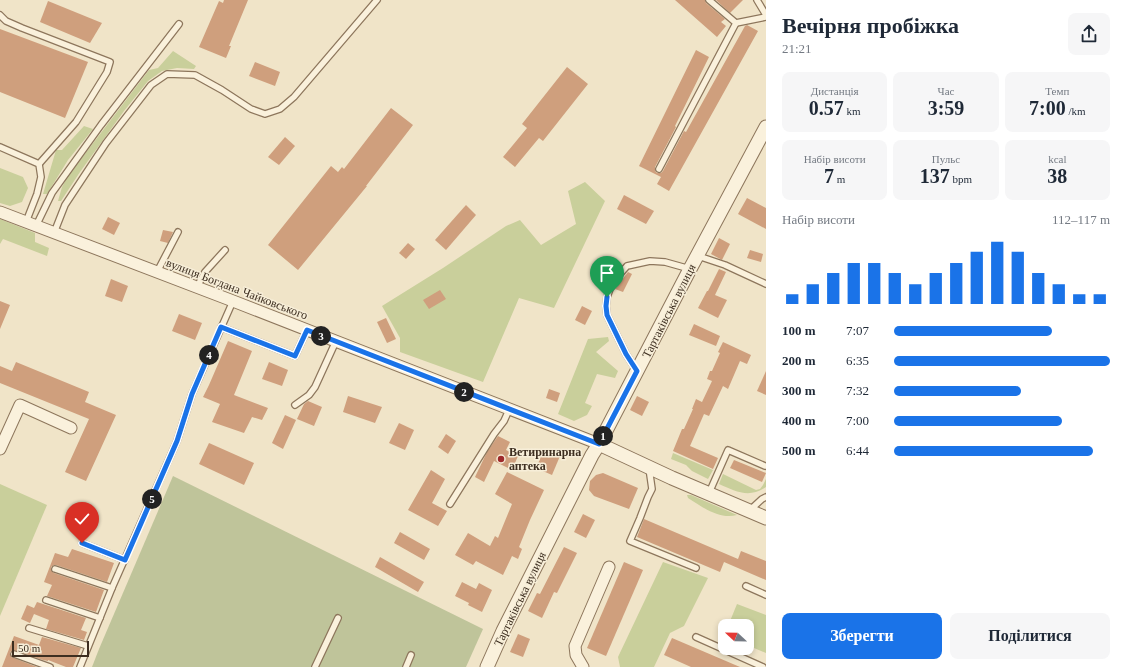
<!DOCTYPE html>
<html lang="uk">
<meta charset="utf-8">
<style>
body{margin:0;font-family:Georgia,serif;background:#f6f6f7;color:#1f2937;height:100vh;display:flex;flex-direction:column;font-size:15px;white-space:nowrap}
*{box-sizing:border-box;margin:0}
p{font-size:13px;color:#747a83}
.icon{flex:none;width:22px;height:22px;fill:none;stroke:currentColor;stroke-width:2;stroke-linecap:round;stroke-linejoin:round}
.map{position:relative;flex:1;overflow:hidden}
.sheet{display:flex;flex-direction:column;background:#fff;width:360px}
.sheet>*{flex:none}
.needle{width:26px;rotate:292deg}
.tools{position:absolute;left:718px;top:619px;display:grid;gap:8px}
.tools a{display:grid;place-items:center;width:36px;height:36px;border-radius:8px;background:#fff;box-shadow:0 2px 6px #0003;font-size:20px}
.scale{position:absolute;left:12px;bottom:10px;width:77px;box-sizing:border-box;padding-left:4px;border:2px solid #3d2e20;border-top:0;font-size:11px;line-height:14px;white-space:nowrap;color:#3d2e20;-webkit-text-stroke:3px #f7eed8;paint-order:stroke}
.pin{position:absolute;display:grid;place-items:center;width:34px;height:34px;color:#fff;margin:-41px -17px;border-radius:50% 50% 50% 0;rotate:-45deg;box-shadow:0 0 4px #0007}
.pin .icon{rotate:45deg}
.km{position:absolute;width:20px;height:20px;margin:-10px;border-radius:50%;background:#222;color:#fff;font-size:11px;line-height:20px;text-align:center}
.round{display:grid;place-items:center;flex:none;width:42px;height:42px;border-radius:8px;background:#f6f6f7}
.headline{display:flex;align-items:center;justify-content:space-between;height:68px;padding:0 16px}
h1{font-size:22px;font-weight:800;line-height:30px}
.figures{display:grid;grid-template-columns:repeat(3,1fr);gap:6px;height:68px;padding:4px 16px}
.figures div{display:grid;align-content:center;border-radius:8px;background:#f6f6f7;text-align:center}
.figures b{font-size:20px;font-weight:800}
.figures small{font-size:11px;font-weight:400}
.figures p{font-size:11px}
.chart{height:112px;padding:8px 16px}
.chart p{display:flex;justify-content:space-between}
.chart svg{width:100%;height:72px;margin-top:4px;stroke:#1a73e8;stroke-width:6}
.cta{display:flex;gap:8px;margin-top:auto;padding:8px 16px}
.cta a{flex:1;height:46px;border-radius:8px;background:#1a73e8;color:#fff;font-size:16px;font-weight:800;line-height:46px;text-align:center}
.cta a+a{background:#f6f6f7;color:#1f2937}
ul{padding:0 16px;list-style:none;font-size:13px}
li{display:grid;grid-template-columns:64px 48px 1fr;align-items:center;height:30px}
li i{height:10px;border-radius:5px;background:#1a73e8}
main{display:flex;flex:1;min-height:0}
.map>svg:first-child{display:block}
</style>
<main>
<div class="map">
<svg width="766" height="667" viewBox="0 0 766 667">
<rect width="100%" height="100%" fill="#f0e4c8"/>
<g fill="#c9cf9b">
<polygon points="173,51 196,66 194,69 177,68 162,71 148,81 124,111 80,172 61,201 58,201 62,187 68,176 149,70 158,68"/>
<polygon points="84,126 93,129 68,160 47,194 43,194 56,150 62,150"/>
<polygon points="0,168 23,177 28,188 22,202 10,206 0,203"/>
<polygon points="585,182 605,201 554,308 519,298 483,382 400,352 400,338 382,306 443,268 506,226 520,220 541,245 576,224 568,191"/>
<polygon points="0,219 35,233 35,242 49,248 47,256 3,239 0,244"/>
<polygon points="608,337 609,341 596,352 618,371 615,378 597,374 585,403 592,406 587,415 574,421 558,414 588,339"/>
<polygon points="673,453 713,470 708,479 692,471 686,465 671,459"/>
<path d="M723 474 756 490 760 489 763 485 766 479V487C749 499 735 491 719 484Z"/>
<polygon points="0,484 47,505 0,616"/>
<path d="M687 495H691L737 515C720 520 702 507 688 498Z"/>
<polygon points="663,562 708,578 684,626 670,633 654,667 620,667 618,657"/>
<polygon points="737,604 766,615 766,653 747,645 747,626 728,626"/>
</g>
<polygon fill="#bfc49a" points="173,476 483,629 466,667 92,667 99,649"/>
<g fill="#cf9f7d">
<polygon points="224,0 248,0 229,46 231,46 226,58 199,47 219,1 223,3"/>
<polygon points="675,0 705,0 706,3 725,19 721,22 726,26 717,37"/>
<polygon points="716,0 743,0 730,13"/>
<polygon points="48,1 102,23 90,43 40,22"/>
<polygon points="747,25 758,31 669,191 657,184 661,177 639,166 696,50 709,57 675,126 676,127 655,167 655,171 657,173 661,173 663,171 684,131 686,132 745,26"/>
<polygon points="0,29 88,62 65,118 0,92"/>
<polygon points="255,62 280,72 275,86 249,76"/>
<polygon points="567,67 588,84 543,141 539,138 515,167 503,157 527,128 522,124"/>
<polygon points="391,108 413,125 366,186 367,186 298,270 268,245 331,166 338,172 342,167 344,169"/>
<polygon points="285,137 295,146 279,165 268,157"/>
<polygon points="624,195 654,211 646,224 617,209"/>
<polygon points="747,198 766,208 766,229 738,214"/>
<polygon points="466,205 476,215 446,250 435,240"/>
<polygon points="108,217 120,223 114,235 102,229"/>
<polygon points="163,230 173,232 168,243 160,241"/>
<polygon points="719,238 730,244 722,260 711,254"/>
<polygon points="408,243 415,249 406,259 399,253"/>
<polygon points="750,250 763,254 761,262 747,258"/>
<polygon points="601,257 620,267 608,285 591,276"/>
<polygon points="719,269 726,272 715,295 727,300 718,318 698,308 707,291 708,291"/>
<polygon points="628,272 632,274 623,292 615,289"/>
<polygon points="111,279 128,286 122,302 105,296"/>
<polygon points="440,290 446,299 429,309 423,300"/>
<polygon points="0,301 10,305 0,329"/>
<polygon points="582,306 592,311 585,325 575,320"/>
<polygon points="179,314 202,323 195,340 172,331"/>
<polygon points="386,318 396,339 387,343 377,322"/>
<polygon points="694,324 720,336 716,346 689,335"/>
<polygon points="228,341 252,351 234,395 268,408 262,420 252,417 244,433 212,422 220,404 203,397 209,385"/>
<polygon points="723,342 751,355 747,364 740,361 728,389 723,386 709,416 704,414 690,446 718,458 713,469 673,451 682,429 684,429 693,409 692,409 696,399 702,402 712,381 707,379 710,371 712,371 720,353 718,352"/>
<polygon points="16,362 89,392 85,402 116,415 86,481 65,472 89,419 0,383 0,366 12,371"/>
<polygon points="269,362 288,370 282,386 262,379"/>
<polygon points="766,371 766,395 757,391"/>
<polygon points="549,389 560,393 557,402 546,398"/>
<polygon points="348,396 382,407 375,423 343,412"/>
<polygon points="637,396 649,402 642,416 630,410"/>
<polygon points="308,401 322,407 314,426 297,419 304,404"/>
<polygon points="285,415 296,420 283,449 272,443"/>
<polygon points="399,423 414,430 405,450 389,443"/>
<polygon points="446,434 456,441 448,454 438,447"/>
<polygon points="498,436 510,442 506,450 518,456 512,470 494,461 484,482 475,477 487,452"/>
<polygon points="209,443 254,463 244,485 199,464"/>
<polygon points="544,450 560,456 552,475 536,468"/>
<polygon points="734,460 766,473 762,482 730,468"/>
<polygon points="431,470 445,479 432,503 447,511 438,526 408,510"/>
<polygon points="507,472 544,490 530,520 519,547 522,549 518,559 512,556 503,575 476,561 473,565 455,555 468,533 490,546 495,536 498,538 512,504 495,494"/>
<polygon points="603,473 638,488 629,509 594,496 589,490 590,481 596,475"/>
<polygon points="583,514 595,520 586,538 574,532"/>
<polygon points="644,519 738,559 741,551 766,561 766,580 724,562 720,572 637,537"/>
<polygon points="400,532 430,549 424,560 394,543"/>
<polygon points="564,547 577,553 557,593 554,592 542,618 528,611 537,593 540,594"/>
<polygon points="72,549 114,563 107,582 56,565 54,565 51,567 51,570 54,573 104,590 96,612 47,596 52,585 44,582 55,553 68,557"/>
<polygon points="380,557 424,582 418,592 375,567"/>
<polygon points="624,562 643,570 606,656 587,648"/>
<polygon points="462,582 476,589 479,583 492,590 482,612 468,605 469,603 455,596"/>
<polygon points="37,602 86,618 81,630 87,632 84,640 46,629 49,620 34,614 30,623 21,619 27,605 34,608"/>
<polygon points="518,634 530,639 523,657 510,652"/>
<polygon points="14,636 39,645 42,637 81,648 73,667 66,667 48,660 48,661 43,660 14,650 10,652 11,657 37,667 2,667"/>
<polygon points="672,638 740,667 691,667 664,655"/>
</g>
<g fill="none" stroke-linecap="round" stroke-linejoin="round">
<g stroke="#8d765c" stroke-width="8">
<g id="service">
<polyline points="757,0 766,15"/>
<polyline points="0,15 6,21 22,28 110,62 107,72 76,122 39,164"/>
<polyline points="736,23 766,17"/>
<polyline points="0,147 39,164 41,177 37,194 26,222"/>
<polyline points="659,169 736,23 709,0"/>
<polyline points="36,226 52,193 101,125 179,24"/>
<polyline points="54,233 65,205 106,143 151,85 167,74 195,75 222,90 251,109 265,114 280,109 294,97 377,0"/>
<polyline points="698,256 725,265 766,284"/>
<polyline points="157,272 178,232"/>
<polyline points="197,287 205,272 225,250"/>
<polyline points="221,327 295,356 307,330"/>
<polyline points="637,371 626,354 607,315 606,306 607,297 610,289 619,275 627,266 650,261 665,262 690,269"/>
<polyline points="295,405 309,395 315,387 336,341"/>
<polyline points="649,468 652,489 648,497 640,518 630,541 696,568"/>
<polyline points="709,493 728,450 765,466"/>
<polyline points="450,504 494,434 504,421 509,410"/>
<polyline points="749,511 762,499 766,497"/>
<polyline points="82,543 125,560"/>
<polyline points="55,569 112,588"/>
<polyline points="746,586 766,595"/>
<polyline points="46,600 100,618"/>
<polyline points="29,628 88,646"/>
<polyline points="696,637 763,667"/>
<polyline points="14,654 50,667"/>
<polyline points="80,667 112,588 177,441 192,394 233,301"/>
<polyline points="315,667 338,618"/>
<polyline points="406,667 411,655"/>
</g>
</g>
<g stroke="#8d765c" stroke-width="13">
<g id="minor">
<polyline points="0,212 233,301 599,444"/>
<polyline points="0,449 20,405 71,428"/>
<polyline points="583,667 576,655 575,646 609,567"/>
</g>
</g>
<g stroke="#8d765c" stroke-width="15">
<g id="tertiary">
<polyline points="599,444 672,478 766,518"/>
<polyline points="487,667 503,631 592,455 599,444 690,269 766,127"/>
</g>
</g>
<use href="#service" stroke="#faf1dc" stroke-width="5.5"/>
<use href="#minor" stroke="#faf1dc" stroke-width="11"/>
<use href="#tertiary" stroke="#faf1dc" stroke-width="13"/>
</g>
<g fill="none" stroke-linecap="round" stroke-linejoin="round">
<g stroke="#fff" stroke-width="8">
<polyline id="route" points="82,543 125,560 177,441 192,394 221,327 295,356 307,330 599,444 637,371 626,354 607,315 606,306 607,297"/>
</g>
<use href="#route" stroke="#1a73e8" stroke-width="5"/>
</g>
<circle fill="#9e2a2b" stroke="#f7eed8" stroke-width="1.5" cx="501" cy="459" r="4"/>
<g text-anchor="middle" stroke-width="3" stroke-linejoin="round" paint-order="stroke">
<g font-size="12" fill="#3d2e20" stroke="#f7eed8">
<text transform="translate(237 289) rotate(21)" y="4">вулиця Богдана Чайковського</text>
<text transform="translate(669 311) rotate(-63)" y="4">Тартаківська вулиця</text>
<text transform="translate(520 599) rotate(-64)" y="4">Тартаківська вулиця</text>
</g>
<g font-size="12" font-weight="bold" fill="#3d2e20" stroke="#f7eed8" text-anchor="start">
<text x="509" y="456">Ветиринарна<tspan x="509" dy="14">аптека</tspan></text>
</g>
</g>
</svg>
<div class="tools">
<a><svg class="needle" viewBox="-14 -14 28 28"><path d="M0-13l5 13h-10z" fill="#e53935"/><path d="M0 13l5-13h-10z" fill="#747a83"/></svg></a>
</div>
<div class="scale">50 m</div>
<div class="pin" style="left:607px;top:297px;background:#1e9e55"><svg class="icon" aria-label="arrive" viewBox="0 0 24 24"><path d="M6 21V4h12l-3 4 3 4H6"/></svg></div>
<div class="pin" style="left:82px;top:543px;background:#d93025"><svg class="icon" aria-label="check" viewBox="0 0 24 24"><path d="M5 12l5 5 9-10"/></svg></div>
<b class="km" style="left:603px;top:436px">1</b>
<b class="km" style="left:464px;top:392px">2</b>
<b class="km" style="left:321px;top:336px">3</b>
<b class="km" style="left:209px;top:355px">4</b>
<b class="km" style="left:152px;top:499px">5</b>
</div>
<section class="sheet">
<div class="headline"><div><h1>Вечірня пробіжка</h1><p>21:21</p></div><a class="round"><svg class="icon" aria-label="share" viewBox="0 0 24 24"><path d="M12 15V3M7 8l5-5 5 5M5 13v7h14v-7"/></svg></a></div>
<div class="figures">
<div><p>Дистанція</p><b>0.57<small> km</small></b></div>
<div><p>Час</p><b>3:59</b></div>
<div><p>Темп</p><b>7:00<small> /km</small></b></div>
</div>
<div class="figures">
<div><p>Набір висоти</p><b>7<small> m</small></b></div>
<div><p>Пульс</p><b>137<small> bpm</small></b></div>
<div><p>kcal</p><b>38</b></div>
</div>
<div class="chart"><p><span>Набір висоти</span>112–117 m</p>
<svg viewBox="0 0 160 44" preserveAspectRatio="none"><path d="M5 44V38M15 44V32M25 44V25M35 44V19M45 44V19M55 44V25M65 44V32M75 44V25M85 44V19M95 44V12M105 44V6M115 44V12M125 44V25M135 44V32M145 44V38M155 44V38"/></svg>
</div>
<ul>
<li><b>100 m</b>7:07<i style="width:73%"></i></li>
<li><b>200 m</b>6:35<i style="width:100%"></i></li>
<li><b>300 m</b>7:32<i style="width:59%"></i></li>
<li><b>400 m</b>7:00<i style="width:78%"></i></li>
<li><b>500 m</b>6:44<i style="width:92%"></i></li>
</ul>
<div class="cta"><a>Зберегти</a><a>Поділитися</a></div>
</section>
</main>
